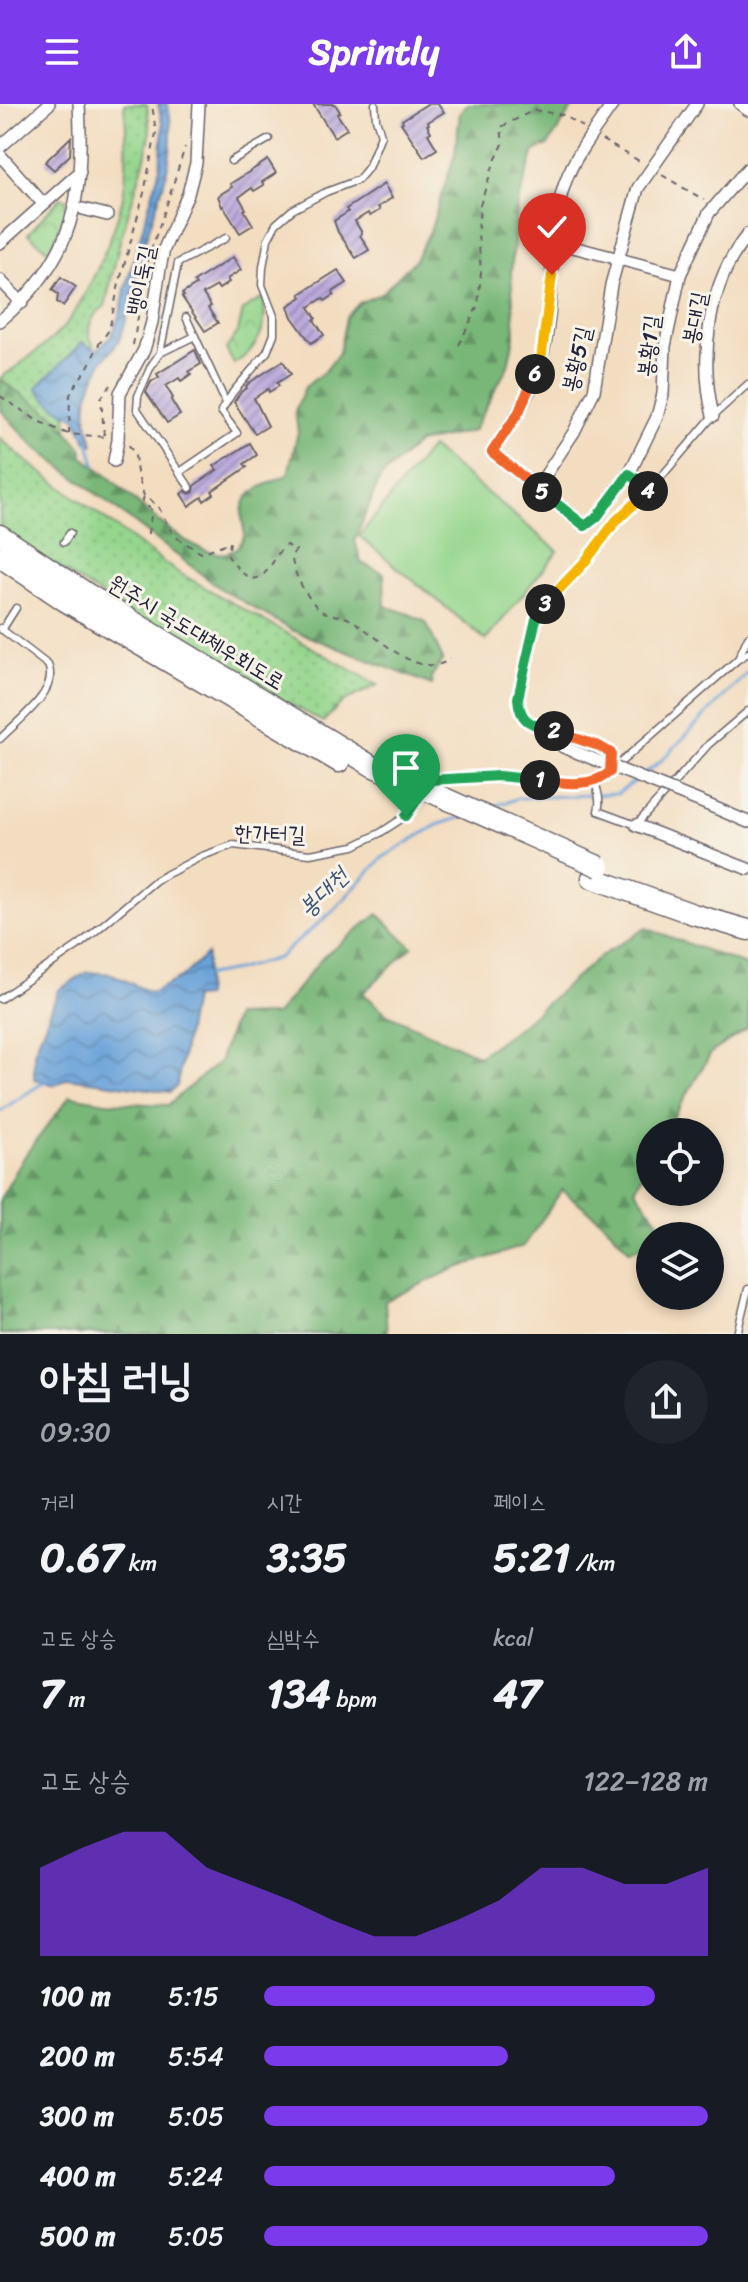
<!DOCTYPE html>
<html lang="ko">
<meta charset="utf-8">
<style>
body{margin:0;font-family:Sriracha,"Poor Story",sans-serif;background:#20242c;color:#f1f3f6;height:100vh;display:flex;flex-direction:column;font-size:30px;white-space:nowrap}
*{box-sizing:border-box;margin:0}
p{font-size:26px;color:#9ea1a6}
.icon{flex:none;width:44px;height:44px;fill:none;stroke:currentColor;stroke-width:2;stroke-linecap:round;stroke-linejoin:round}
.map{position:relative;height:1230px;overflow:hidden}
.drawer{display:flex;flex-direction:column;background:#171b24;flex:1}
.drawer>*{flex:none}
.fabs{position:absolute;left:636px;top:1014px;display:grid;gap:16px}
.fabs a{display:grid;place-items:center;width:88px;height:88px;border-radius:50%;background:#171b24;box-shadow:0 4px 12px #0003;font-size:40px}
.pin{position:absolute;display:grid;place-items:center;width:68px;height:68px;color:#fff;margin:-82px -34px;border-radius:50% 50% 50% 0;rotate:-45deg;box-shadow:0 0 8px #0007}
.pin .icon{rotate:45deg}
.km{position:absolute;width:40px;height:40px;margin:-20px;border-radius:50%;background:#222;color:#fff;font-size:22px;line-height:40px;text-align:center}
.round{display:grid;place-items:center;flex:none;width:84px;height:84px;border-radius:42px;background:#20242c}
.summary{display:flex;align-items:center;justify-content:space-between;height:136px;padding:0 40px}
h1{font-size:44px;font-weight:700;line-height:60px}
.metrics{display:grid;grid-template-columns:repeat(3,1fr);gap:12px;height:136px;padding:8px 40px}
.metrics div{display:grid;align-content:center}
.metrics b{font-size:40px;font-weight:700}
.metrics small{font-size:22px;font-weight:400}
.metrics p{font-size:22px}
.chart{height:224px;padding:16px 40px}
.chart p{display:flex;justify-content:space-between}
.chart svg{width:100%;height:144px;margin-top:8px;fill:#7c3aed;opacity:.7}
ul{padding:0 40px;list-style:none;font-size:26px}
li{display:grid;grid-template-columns:128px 96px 1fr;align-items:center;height:60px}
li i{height:20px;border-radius:10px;background:#7c3aed}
header{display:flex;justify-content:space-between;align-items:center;height:104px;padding:0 40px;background:#7c3aed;color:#fff;font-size:36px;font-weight:700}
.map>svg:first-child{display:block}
</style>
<header><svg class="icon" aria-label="menu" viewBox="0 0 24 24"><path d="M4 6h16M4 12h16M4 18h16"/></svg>Sprintly<svg class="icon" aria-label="share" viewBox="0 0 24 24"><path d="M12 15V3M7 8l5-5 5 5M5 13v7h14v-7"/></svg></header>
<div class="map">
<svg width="748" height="1230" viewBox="0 0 748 1230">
<defs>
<pattern id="grass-dots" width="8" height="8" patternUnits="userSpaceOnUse" patternTransform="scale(2)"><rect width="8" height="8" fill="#95d68d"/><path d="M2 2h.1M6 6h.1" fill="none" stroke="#80b77b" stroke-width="1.8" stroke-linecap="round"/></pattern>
<pattern id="forest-firs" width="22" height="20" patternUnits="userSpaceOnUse" patternTransform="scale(2)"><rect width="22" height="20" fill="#78b778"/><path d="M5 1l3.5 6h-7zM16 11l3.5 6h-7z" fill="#629464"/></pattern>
<pattern id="park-crowns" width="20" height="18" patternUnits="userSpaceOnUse" patternTransform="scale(2)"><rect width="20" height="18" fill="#95d68d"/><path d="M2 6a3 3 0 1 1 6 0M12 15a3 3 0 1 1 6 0" fill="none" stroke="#80b77b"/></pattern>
<pattern id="water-waves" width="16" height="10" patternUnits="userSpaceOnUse" patternTransform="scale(2)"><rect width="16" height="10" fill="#6aa3d9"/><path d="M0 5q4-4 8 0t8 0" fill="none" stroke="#5784b1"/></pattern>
<pattern id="building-hatch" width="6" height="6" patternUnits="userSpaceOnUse" patternTransform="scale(2)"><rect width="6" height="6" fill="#baaadc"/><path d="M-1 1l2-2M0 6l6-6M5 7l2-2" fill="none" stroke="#978ab4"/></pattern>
</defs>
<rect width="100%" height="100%" fill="#f7f3e8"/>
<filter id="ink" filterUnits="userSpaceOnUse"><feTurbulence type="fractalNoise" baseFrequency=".0125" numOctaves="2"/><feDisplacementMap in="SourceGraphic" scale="16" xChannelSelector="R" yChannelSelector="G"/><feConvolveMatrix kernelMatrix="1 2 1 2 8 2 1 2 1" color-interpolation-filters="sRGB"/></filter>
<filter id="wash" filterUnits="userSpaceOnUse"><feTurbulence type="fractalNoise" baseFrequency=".006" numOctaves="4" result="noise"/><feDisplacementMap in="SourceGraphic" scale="32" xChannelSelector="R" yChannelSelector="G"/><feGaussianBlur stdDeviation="1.8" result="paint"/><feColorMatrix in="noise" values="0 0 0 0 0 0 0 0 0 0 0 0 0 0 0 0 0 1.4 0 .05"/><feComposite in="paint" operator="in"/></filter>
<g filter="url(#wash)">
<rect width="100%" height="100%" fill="#f3ddc0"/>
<g fill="url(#grass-dots)" stroke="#5c7c64" stroke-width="2">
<path d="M124 0H147L150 30 145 54 120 137 105 202C92 211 83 226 94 241L90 243 82 238 40 289 66 309 67 327C48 304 23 293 0 276V274C18 262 54 236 66 220 90 188 121 118 125 79 127 54 127 25 124 0Z"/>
<polygon points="0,334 26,357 174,466 378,581 342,598 323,618 171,536 0,426"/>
</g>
<g fill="url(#forest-firs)" stroke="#4d6c5a" stroke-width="2">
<path d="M467 0H575L548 41 534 47 518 99 511 169 515 228 508 262 473 327 418 339 380 374 355 436 361 459 384 469 385 502 409 510 426 518 443 556 431 573 432 581 292 526 221 485 34 342 0 305V276L56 313 82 345V352C92 360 102 367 111 375 132 393 217 482 242 437 247 428 242 421 242 412 241 384 269 382 288 370L298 328 295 307 305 283 326 266 339 249 346 213 359 199 382 189 415 156 430 127 455 50 460 9Z"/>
<polygon points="378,810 412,843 363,889 387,910 479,952 524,919 599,853 646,824 748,862 748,924 711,949 665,1028 650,1028 650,1057 635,1085 668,1130 650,1132 650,1138 630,1147 603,1118 562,1086 524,1142 454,1165 385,1197 387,1230 0,1230 0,1095 26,1050 70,992 106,998 168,1001 219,958 235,912 276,911 323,853"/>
</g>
<g fill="url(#park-crowns)" stroke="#5c7c64" stroke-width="2">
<polygon points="61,93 67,96 66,106 50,148 28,130"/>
<path d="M263 194C269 222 258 245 234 260L226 245 238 228 243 206Z"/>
</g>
<polygon fill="#95d68d" stroke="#5c7c64" stroke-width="2" points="431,343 558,447 486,536 359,432"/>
<g fill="url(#water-waves)" stroke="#46628a" stroke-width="2">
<path d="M158 0H168C179 56 158 92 143 144 135 174 132 205 120 234 115 244 108 249 102 258 92 275 84 298 87 317 89 325 92 333 93 341L87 338 75 313C61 309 46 296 36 284L83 238 90 243 98 245 112 231 121 207 125 185 160 64 163 22Z"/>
<polygon points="207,850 205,893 193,894 177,982 170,988 68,974 55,981 34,975 34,948 59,886 87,868 112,870 151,889 181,874"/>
</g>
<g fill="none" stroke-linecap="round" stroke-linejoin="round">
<g stroke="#6aa3d9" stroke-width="3">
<polyline points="89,338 95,361"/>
<polyline points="644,670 661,657 748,568"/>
<polyline points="488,704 519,694 617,690 635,677"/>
<polyline points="203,872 236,866 278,854 333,807 382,754 437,721 466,712"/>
<polyline points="0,1007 47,976"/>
</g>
</g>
<g id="blocks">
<g fill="url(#building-hatch)">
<polygon points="313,0 335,0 340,8 337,10 347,25 334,33"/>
<polygon points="427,0 438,0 444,8 428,18 429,20 427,21 431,28 428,30 437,45 424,53 401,19 403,18 402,16"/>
<polygon points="71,33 70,51 54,66 45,58"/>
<polygon points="268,56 276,69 262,78 264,81 254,87 252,84 239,93 246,105 244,106 253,121 240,129 223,102 222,103 218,92 232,83 230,80"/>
<polygon points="384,80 392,94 378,103 380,106 370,112 368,109 355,117 362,129 360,131 369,146 356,154 338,128 334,117 348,108 346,105"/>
<polygon points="233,153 241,166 227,175 229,178 219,185 217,182 203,190 211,202 208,204 218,219 205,227 182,193 184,192 182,190 196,181 194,178"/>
<polygon points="338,166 347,179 333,188 334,191 325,197 323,194 309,203 316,214 314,216 324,231 311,239 292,213 288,202 302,193 300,190"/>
<polygon points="61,173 76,183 63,202 57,198 58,190 52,186"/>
<polygon points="195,246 201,260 189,267 191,270 181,277 179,274 166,282 173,294 171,296 180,311 167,319 146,288 151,278 159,273 157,270"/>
<polygon points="283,257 291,270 277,279 279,282 269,288 268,285 254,294 268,322 255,330 234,298 241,288 247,284 246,282 249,279"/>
<polygon points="250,339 257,351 244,360 247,363 212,387 214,390 204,397 202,393 189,402 181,390 185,387 190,390 194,388 195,381 217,366 214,362"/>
</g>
</g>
</g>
<g filter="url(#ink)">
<use href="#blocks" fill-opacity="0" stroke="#6b636a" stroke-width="2"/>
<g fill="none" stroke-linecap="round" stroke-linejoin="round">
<g stroke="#6b636a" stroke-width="9">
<g id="lane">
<polyline points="231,57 269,35"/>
<polyline points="186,213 226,299"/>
<polyline points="160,249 195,232"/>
<polyline points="180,368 237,329 221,307 233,288 267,248 274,230 274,212 262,181 263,163 268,135 276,120 292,106 326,88 358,76 368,64 381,31 376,15 375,0"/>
<polyline points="629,370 651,385"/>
<polyline points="190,384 137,305 138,292 151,262 160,249 178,159 226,134"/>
<polyline points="64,438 70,429"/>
<path d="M0 524 48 561C60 587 17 617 0 635"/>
<polyline points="2,526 16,504"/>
<polyline points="738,555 748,533"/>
<path d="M611 662V649L599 642 532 620C520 613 519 607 518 594L536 515 548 495 584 459 616 417 651 385 713 312 748 280"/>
<path d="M594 677C598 686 601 697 598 707L636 721 709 640 748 607"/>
<path d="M0 895 79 841 156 776 202 752 233 741 310 750 354 742 380 729 406 712 430 676C452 674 476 671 499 672 534 673 570 686 604 673L737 556 748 549"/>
<polyline points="737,1230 748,1185"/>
</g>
</g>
<g stroke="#6b636a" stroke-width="14">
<g id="street">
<path d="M613 0C597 23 574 52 565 79 545 136 558 198 541 256 532 290 511 320 492 348L585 422 597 413 629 370 657 313 663 290 665 242 680 171 709 109 748 64"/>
<polyline points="740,0 748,6"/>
<polyline points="0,43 49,0"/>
<polyline points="0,51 39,95"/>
<polyline points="83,105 107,111"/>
<polyline points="554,138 680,171"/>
<polyline points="0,139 80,68"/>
<polyline points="0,176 22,199"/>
<path d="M0 217C75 154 84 94 79 0"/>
<path d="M713 312C699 252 708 179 748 130"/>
<polyline points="114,357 118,336 120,289 144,246 152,218 160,164 164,145 188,90 196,59 199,0"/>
<polyline points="537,384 574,328 594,287 611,181 638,84 697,0"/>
<polyline points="567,632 563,643 601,658"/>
<polyline points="706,700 748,718"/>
<polyline points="636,721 748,765"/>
</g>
</g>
<g stroke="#6b636a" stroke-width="23">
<g id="highway">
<polyline points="0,431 88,490 372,662"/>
<polyline points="0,453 65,497 339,658"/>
<polyline points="592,774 693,810 748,826"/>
</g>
</g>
<g stroke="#6b636a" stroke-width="2" stroke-dasharray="6 6" stroke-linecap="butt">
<polyline points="602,36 641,58"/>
<polyline points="662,71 704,96"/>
<polyline points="133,241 149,151 165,106 185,43"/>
<polyline points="459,241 478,201 481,168 478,129 480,101 494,59 503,40 501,23 534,6 563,11 583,23"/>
<polyline points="0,292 38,317 68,330 108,333"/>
<polyline points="69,330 70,291 77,278 87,265 99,240 109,226 119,180 144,89 156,29 152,0"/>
<polyline points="104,331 101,294 111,281"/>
<path d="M129 341 135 352 137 369 144 392 158 402 173 431 201 449 230 438 228 452C257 492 264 472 283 442L286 441 296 446 292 451C291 467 307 494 319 505 328 513 343 510 353 517 378 532 419 578 450 555"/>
<polyline points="144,393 142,397 152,407 147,434"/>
</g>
<use href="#lane" stroke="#fff" stroke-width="6"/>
<use href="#street" stroke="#fff" stroke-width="11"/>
<use href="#highway" stroke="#fff" stroke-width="20"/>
<g stroke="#6b636a" stroke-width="14" stroke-linecap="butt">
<polyline id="street-bridge" points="601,658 706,700"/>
</g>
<g stroke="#6b636a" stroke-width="23" stroke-linecap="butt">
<polyline id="highway-bridge" points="372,662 600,763"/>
</g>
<use href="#street-bridge" stroke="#fff" stroke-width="11"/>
<use href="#highway-bridge" stroke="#fff" stroke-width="20"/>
</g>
</g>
<g fill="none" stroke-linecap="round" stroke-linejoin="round" filter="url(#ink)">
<g stroke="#fff" stroke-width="16">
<polyline id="split-1" points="406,712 430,676 499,672 540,676"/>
</g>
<g stroke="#fff" stroke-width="16">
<path id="split-2" d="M540 676C562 679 591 684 610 668L611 649 599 642 554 627"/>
</g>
<g stroke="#fff" stroke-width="16">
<path id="split-3" d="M545 500 536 515 518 594C520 620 532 620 554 627"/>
</g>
<g stroke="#fff" stroke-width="16">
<polyline id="split-4" points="545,500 584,459 616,417 648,387"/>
</g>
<g stroke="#fff" stroke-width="16">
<polyline id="split-5" points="542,388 585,422 597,413 629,370 651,385 648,387"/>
</g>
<g stroke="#fff" stroke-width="16">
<polyline id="split-6" points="535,270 519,308 492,348 542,388"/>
</g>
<g stroke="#fff" stroke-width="16">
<polyline id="split-7" points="535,270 541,256 552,171"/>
</g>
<use href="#split-1" stroke="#22a559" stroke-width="10"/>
<use href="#split-2" stroke="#f0652b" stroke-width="10"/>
<use href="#split-3" stroke="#22a559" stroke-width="10"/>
<use href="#split-4" stroke="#f5b400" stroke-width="10"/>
<use href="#split-5" stroke="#22a559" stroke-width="10"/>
<use href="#split-6" stroke="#f0652b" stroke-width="10"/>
<use href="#split-7" stroke="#f5b400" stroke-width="10"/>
</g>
<g text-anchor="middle" stroke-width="6" stroke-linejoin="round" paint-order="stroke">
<g font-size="22" fill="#22223b" stroke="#f7f3e8">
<text transform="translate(140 176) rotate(-79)" y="8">뱅이둑길</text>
<text transform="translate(694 214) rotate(-79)" y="8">봉대길</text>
<text transform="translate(648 242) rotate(-83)" y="8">봉황1길</text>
<text transform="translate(576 255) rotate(-77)" y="8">봉황5길</text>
<text transform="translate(197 528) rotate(31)" y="8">원주시 국도대체우회도로</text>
<text transform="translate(270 729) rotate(2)" y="8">한가터길</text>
</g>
<g font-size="24" font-style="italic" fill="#3f567a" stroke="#f7f3e8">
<text transform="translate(323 788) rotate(-44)" y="8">봉대천</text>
</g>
</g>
</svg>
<div class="fabs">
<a><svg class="icon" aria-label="locate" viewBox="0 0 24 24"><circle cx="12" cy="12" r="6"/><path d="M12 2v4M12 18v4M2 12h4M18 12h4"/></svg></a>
<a><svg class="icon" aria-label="layers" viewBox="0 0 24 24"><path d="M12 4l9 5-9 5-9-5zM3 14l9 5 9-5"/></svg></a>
</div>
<div class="pin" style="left:406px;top:712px;background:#1e9e55"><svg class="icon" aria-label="arrive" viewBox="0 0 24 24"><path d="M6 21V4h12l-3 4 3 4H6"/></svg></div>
<div class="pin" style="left:552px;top:171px;background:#d93025"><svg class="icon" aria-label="check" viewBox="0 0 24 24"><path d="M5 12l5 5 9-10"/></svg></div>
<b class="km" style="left:540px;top:676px">1</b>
<b class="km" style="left:554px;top:627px">2</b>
<b class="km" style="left:545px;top:500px">3</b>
<b class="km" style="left:648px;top:387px">4</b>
<b class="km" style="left:542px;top:388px">5</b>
<b class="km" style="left:535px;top:270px">6</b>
</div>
<section class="drawer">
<div class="summary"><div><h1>아침 러닝</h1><p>09:30</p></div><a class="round"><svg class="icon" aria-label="share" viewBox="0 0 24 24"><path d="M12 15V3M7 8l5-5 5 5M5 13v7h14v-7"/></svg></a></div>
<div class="metrics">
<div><p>거리</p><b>0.67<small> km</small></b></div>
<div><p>시간</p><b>3:35</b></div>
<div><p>페이스</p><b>5:21<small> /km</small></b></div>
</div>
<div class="metrics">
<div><p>고도 상승</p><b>7<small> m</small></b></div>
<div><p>심박수</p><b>134<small> bpm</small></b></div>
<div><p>kcal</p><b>47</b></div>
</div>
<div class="chart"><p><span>고도 상승</span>122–128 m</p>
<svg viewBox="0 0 160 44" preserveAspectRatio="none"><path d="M0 44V17L10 11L20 6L30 6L40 17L50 22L60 27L70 33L80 38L90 38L100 33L110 27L120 17L130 17L140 22L150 22L160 17V44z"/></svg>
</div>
<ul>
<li><b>100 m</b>5:15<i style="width:88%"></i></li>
<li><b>200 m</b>5:54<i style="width:55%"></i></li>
<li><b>300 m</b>5:05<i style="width:100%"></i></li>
<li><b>400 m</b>5:24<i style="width:79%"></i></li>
<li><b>500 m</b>5:05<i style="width:100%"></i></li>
</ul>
</section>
